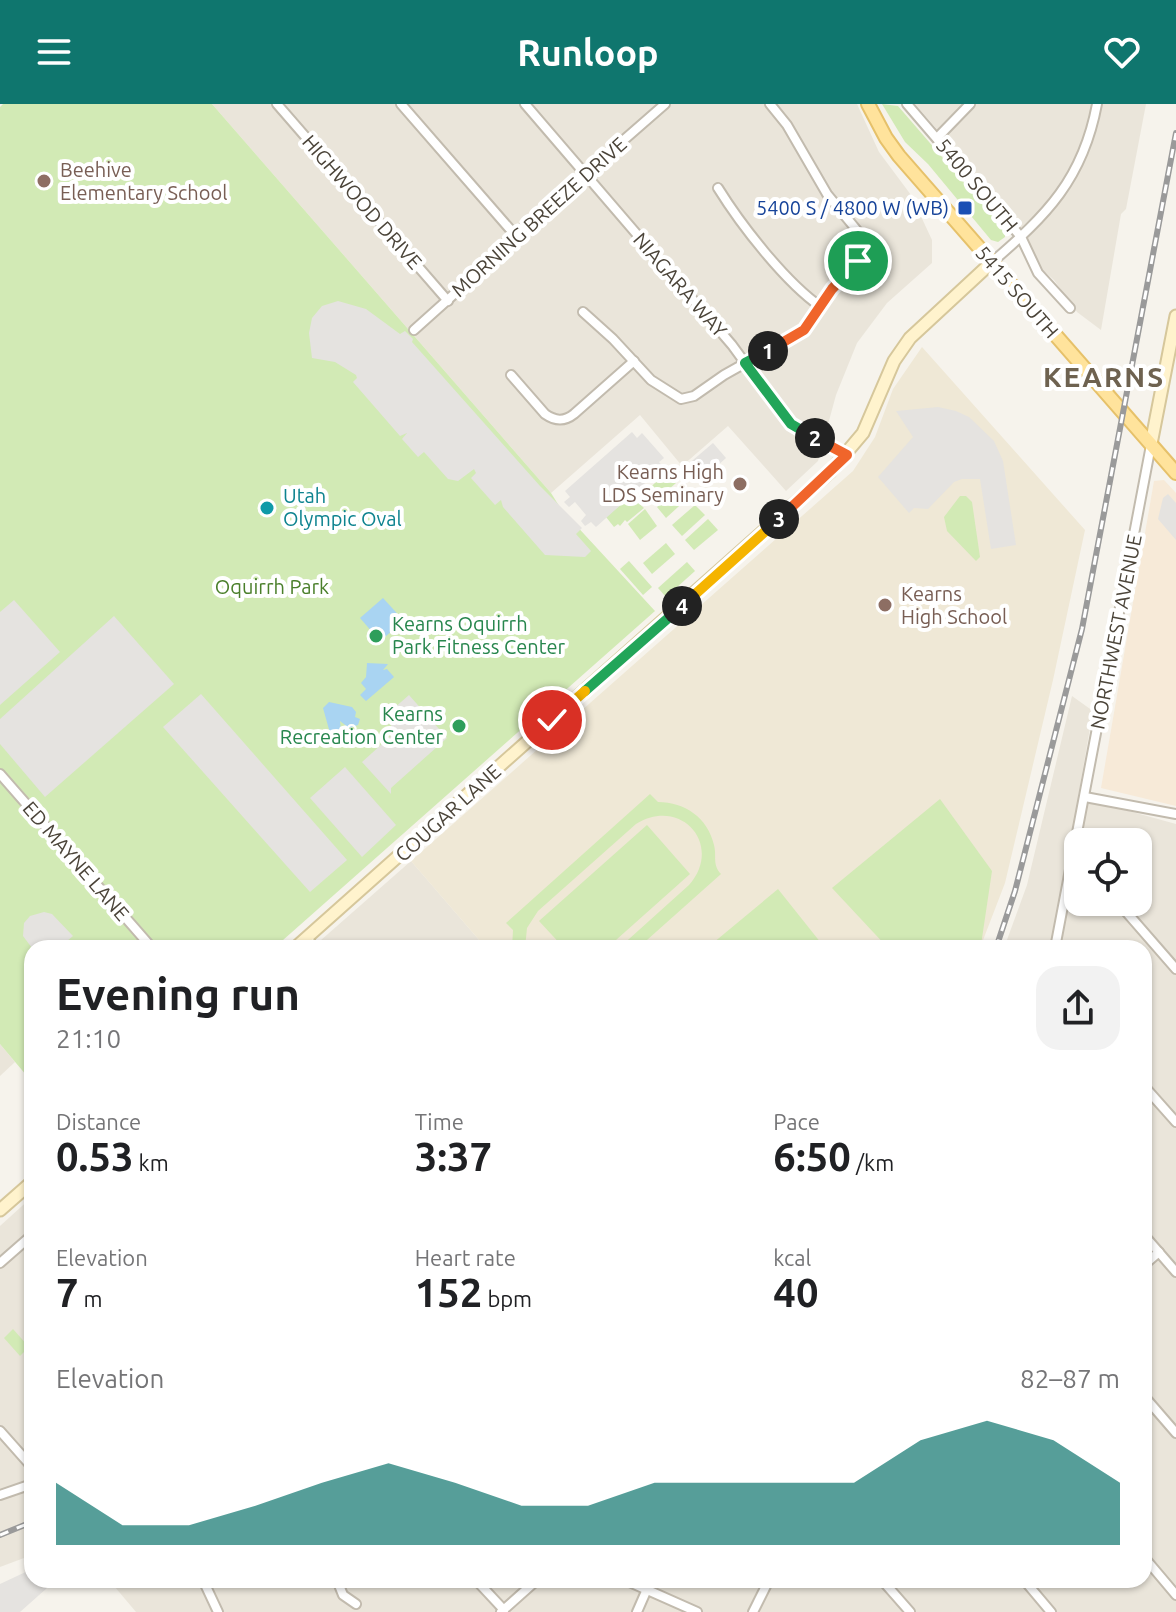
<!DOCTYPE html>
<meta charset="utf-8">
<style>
body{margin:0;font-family:Ubuntu,sans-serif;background:#f2f2f2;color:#202124;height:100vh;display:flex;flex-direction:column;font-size:30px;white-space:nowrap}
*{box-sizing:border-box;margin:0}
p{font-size:26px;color:#757577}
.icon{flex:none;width:44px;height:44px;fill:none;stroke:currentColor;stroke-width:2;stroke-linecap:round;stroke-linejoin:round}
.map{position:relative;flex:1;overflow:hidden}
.drawer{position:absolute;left:24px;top:836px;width:1128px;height:648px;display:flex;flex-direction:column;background:#fff;border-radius:24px;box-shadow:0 2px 6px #0004}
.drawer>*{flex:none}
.tools{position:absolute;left:1064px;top:724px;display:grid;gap:16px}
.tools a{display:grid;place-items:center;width:88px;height:88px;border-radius:16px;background:#fff;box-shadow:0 2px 6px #0004;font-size:40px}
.pin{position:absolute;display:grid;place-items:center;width:68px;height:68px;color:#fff;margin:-34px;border:4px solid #fff;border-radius:50%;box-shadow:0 2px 8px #0007}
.km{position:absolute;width:40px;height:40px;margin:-20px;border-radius:50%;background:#222;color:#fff;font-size:22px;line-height:40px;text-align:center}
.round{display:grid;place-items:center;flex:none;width:84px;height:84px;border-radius:24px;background:#f2f2f2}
.overview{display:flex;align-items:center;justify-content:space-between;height:136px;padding:0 32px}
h1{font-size:44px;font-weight:700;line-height:60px}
.stats{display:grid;grid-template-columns:repeat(3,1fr);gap:12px;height:136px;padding:8px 32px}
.stats div{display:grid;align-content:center}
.stats b{font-size:40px;font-weight:700}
.stats small{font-size:22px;font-weight:400}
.stats p{font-size:22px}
.chart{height:224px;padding:16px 32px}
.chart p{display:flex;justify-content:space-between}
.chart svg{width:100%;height:144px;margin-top:8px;fill:#0f766e;opacity:.7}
header{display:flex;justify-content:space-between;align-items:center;height:104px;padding:0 32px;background:#0f766e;color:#fff;font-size:36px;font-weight:700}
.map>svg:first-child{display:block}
</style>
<header><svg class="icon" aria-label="menu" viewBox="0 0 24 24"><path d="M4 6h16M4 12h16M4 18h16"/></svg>Runloop<svg class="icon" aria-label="heart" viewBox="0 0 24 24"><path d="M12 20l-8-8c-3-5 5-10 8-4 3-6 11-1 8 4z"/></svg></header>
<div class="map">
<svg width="1176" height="1508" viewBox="0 0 1176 1508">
<rect width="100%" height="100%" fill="#f6f3ec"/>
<g fill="#eae5da" fill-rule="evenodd">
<polygon points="212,0 857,0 879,48 911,91 932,136 932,159 887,199 857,239 836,291 818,357 786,387 728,322 682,362 640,311 551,389"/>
<polygon points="915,0 1146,0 1126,105 1121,110 1101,226 1077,208 1054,176 1043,166 1016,117"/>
<path d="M1072 592 1093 607 1078 693 1176 720V1508H136L109 1476H1144V844H1004L1027 781ZM1078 738H1138V798H1078Z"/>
<polygon points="411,757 486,844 312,844"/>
<polygon points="0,940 15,958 0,972"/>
<polygon points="32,1093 32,1451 0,1463 0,1122"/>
</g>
<polygon fill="#f7ead8" points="1164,376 1176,389 1176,702 1101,684 1154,377"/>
<polygon fill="#efe8d6" points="922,243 1085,426 1053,576 1005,779 980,844 486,844 411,757 853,367 875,333 893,285"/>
<g fill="#d2eab5">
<polygon points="3,0 212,0 551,389 561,405 655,507 274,844 32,844 32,978 0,940 0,3"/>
<polygon points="882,0 898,2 1005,126 1005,133 998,138 991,136 928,60 905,38"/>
<polygon points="667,368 676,379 653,399 644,389"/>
<polygon points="680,383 689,393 666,414 657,403"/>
<polygon points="631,392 644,404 627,418 625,416 620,422 618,420 614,423 606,413"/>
<polygon points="960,392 966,392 972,398 980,453 976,457 947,427 944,413"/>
<polygon points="695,401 705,411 682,432 672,421"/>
<polygon points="645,405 657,422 640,436 628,420"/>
<polygon points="708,415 718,426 694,446 685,436"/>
<polygon points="666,439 675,450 652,470 643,459"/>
<polygon points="629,457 652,483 643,491 620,465"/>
<polygon points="687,458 695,467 666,493 658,484"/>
<path d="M650 690 658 698C685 698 708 714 714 741 717 753 712 760 721 770L638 844H619L689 781C724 741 681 692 636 720L538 807 527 824 525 844H512L513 826 506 819Z"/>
<polygon points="940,695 992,767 981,841 978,844 888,844 832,784"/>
<polygon points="647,721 690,770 607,844 564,844 539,817"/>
<polygon points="778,785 825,844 718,844 713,839"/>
<polygon points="13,1225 29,1243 20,1252 4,1234"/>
</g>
<g fill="#e5e3e0">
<polygon points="338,197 366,205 400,230 405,227 413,235 412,238 540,382 582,424 576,430 591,447 585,453 545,451 503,403 501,396 495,401 471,374 476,369 474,365 458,377 448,375 424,348 418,353 402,335 407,329 400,332 353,278 357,274 356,271 335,258 312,254 309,229 312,214 322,202"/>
<polygon points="938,303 956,307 969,313 994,337 1003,357 1016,441 991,445 980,375 962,375 954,378 928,405 914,404 909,409 878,373 913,333 896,307"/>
<polygon points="632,328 637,334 642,329 664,354 659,358 663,363 596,423 591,418 585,422 581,417 586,411 575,398 569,403 564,398 570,393 565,387"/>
<polygon points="713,339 726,354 699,378 686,362"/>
<polygon points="1168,390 1176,399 1176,436 1158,415 1163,394"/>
<polygon points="14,496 60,548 0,601 0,508"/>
<polygon points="114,512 174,580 45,693 0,640 0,615"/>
<polygon points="201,590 347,756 310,788 163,623"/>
<polygon points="409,591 447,634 391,684 391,690 362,658 392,631 389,626 391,623 393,605"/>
<polygon points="345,663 396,721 362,753 310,694"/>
<polygon points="44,808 52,810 73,832 59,844 32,844 23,832 24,819 30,812"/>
<polygon points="32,1465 32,1476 56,1476 20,1508 0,1508 0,1480"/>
</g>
<g fill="#a9d4f2">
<polygon points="383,494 404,517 380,537 360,514"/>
<polygon points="367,559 388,560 383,566 387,565 394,573 366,597 360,591 366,585 361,579 366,573"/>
<polygon points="329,598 352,603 356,608 355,613 360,615 358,621 349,624 340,617 341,627 330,629 323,604"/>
</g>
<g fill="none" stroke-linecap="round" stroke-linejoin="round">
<g stroke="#c2bbae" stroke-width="12">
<g id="street">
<polyline points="277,0 448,197"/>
<polyline points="401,0 515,131"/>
<polyline points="525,0 732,241 781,308 800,326 847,351"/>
<polyline points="907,0 1021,133 1038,169 1070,204"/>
<polyline points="937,34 970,0"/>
<path d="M718 84C741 121 785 178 821 203"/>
<path d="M991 159C1047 111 1083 75 1097 0"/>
<polyline points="583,208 613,235 651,276 681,295 694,292 724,271 804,226 832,185 869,141 827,90 787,21 770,0"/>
<polyline points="414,226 472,174 500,144 665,0"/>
<path d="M511 271 545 310C555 317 564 318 574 310L634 257"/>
<polyline points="0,670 152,844"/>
<polyline points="1085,693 1176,710"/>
<polyline points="1098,798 1122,803 1176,865"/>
<polyline points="307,834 315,844"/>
<polyline points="1055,844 1151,341"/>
<polyline points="1144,982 1176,1018"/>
<polyline points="1144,1131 1176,1168"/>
<polyline points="0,1159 32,1131"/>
<polyline points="1144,1161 1159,1148"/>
<polyline points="1144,1292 1176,1329"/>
<polyline points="0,1327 32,1363"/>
<polyline points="0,1391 32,1380"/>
<polyline points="1144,1453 1176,1491"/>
<polyline points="203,1476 218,1508"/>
<polyline points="337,1476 343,1491 356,1500"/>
<polyline points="476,1476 504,1506"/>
<polyline points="625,1476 697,1508"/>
<polyline points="882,1476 910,1508"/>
<polyline points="1024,1476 1051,1508"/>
<polyline points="501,1508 537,1476"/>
<polyline points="637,1508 651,1476"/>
<polyline points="753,1508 769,1476"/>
</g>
</g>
<g stroke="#d6c79b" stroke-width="15">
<g id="secondary">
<polyline points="1151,340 1176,212"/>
<polyline points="295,844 830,368 863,329 894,257 910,234 991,159"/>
<polyline points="0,1106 32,1078"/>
</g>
</g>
<g stroke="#e6c16a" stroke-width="16">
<polyline id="primary" points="868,0 886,34 899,52 1176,369"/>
</g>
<use href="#street" stroke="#fff" stroke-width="8"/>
<use href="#secondary" stroke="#fff3cd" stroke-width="11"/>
<use href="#primary" stroke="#ffe39c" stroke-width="12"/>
<g stroke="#9a9a9a" stroke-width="6">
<g id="rail">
<polyline points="996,844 1015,787 1082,525 1176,29"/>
<polyline points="0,1431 32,1418"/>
</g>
</g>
<use href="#rail" stroke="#fff" stroke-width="3" stroke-dasharray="9" stroke-linecap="butt"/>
</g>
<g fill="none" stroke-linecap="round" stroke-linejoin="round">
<g stroke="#fff" stroke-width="16">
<polyline id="split-1" points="768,247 804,226 832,185 858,157"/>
</g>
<g stroke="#fff" stroke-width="16">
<polyline id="split-2" points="768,247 745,259 791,320 815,334"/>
</g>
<g stroke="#fff" stroke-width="16">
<polyline id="split-3" points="779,415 847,351 815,334"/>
</g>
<g stroke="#fff" stroke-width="16">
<polyline id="split-4" points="682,502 779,415"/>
</g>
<g stroke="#fff" stroke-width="16">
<polyline id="split-5" points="585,587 682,502"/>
</g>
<g stroke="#fff" stroke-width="16">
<polyline id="split-6" points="552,616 585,587"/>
</g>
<use href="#split-1" stroke="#f0652b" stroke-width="10"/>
<use href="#split-2" stroke="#22a559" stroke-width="10"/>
<use href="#split-3" stroke="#f0652b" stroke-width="10"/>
<use href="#split-4" stroke="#f5b400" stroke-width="10"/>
<use href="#split-5" stroke="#22a559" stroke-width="10"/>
<use href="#split-6" stroke="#f5b400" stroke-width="10"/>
</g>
<g fill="#8d6e63" stroke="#fff" stroke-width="3">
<circle cx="44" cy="77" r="8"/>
<circle cx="740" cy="380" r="8"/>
<circle cx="885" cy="501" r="8"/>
</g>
<rect fill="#1a4fb4" stroke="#fff" stroke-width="3" x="957" y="96" width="16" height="16" rx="4"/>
<circle fill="#0f9aa8" stroke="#fff" stroke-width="3" cx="267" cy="404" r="8"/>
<g fill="#2e9e5b" stroke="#fff" stroke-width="3">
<circle cx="376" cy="532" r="8"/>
<circle cx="459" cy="622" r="8"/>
</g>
<g text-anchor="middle" stroke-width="8" stroke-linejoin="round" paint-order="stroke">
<g font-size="20" fill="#785e54" stroke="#fff" text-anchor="start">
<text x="60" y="73">Beehive<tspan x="60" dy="23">Elementary School</tspan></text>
<text x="724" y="375" text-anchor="end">Kearns High<tspan x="724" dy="23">LDS Seminary</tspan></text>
<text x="901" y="497">Kearns<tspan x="901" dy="23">High School</tspan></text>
</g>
<g font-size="20" fill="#4b4439" stroke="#fff">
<text transform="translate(977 81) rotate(50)" y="7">5400 SOUTH</text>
<text transform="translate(362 98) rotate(49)" y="7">HIGHWOOD DRIVE</text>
<text transform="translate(539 113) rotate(-42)" y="7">MORNING BREEZE DRIVE</text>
<text transform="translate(680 181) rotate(49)" y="7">NIAGARA WAY</text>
<text transform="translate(1017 188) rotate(49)" y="7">5415 SOUTH</text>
<text transform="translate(1116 528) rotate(-79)" y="7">NORTHWEST AVENUE</text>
<text transform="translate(448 709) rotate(-42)" y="7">COUGAR LANE</text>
<text transform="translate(76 757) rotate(49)" y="7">ED MAYNE LANE</text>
</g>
<g font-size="20" fill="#164399" stroke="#fff" text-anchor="end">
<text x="949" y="111">5400 S / 4800 W (WB)</text>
</g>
<g font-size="20" fill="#0d838f" stroke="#fff" text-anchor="start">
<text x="283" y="399">Utah<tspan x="283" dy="23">Olympic Oval</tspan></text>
</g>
<g font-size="20" fill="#4a7f2a" stroke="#fff">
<text x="272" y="490">Oquirrh Park</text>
</g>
<g font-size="20" fill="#27864d" stroke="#fff" text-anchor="start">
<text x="392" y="527">Kearns Oquirrh<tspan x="392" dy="23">Park Fitness Center</tspan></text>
<text x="443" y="617" text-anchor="end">Kearns<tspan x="443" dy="23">Recreation Center</tspan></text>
</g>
<g font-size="28" font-weight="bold" letter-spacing="2" fill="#6e6250" stroke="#fff">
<text x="1104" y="283">KEARNS</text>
</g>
</g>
</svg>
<div class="tools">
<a><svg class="icon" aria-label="locate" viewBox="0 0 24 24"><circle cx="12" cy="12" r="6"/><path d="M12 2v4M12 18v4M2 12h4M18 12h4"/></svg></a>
</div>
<div class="pin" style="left:858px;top:157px;background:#1e9e55"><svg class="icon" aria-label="arrive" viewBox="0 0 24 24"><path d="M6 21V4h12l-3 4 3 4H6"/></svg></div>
<div class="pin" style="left:552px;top:616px;background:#d93025"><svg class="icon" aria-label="check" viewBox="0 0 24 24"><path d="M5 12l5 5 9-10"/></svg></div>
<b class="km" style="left:768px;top:247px">1</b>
<b class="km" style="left:815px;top:334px">2</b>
<b class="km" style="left:779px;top:415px">3</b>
<b class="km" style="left:682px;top:502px">4</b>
<section class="drawer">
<div class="overview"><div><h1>Evening run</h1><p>21:10</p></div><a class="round"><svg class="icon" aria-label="share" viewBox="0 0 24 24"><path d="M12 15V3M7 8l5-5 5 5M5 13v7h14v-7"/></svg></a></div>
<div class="stats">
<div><p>Distance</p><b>0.53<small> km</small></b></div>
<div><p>Time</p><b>3:37</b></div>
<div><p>Pace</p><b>6:50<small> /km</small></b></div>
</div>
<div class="stats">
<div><p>Elevation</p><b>7<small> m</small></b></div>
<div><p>Heart rate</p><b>152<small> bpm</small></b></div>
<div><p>kcal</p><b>40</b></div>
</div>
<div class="chart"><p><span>Elevation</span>82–87 m</p>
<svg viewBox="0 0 160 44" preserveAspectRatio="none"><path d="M0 44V25L10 38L20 38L30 32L40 25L50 19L60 25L70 32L80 32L90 25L100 25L110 25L120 25L130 12L140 6L150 12L160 25V44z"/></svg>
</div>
</section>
</div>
